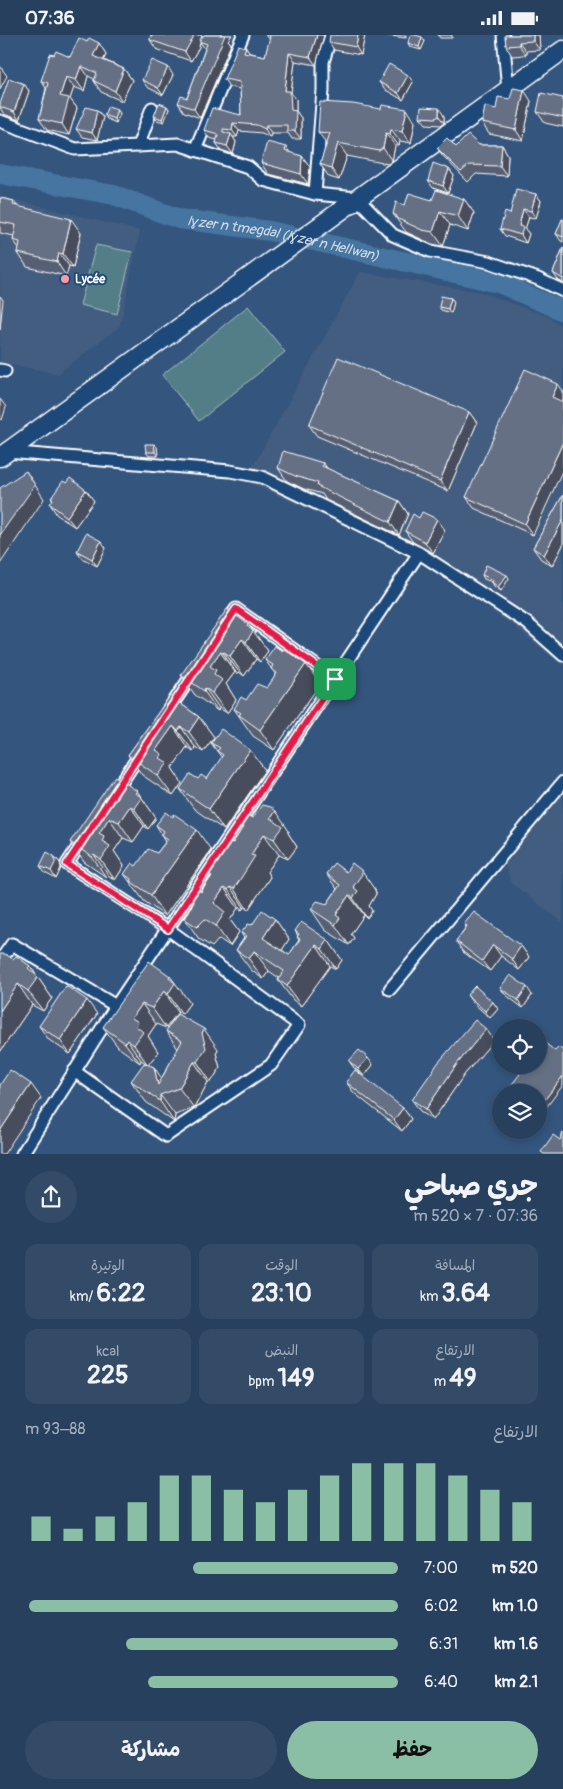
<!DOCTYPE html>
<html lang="ar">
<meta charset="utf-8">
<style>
body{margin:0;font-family:Pangolin,"Playpen Sans Arabic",sans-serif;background:#334b67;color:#f1f3f6;direction:rtl;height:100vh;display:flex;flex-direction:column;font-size:19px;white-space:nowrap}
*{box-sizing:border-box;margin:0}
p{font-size:16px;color:#a4afbc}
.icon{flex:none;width:28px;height:28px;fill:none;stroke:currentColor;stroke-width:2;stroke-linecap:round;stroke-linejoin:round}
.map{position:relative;height:1119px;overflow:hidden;direction:ltr}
.side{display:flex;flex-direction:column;background:#27405e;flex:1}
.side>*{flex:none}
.fabs{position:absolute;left:492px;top:984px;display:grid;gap:10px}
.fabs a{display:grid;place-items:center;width:55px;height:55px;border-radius:50%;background:#27405e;box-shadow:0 2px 8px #0003,0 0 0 1px #435973;font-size:25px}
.pin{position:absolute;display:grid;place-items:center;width:42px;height:42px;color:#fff;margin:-21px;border-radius:10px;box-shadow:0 2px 8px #0006}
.round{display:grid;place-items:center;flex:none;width:52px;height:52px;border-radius:26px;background:#334b67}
.overview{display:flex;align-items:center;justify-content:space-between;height:85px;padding:0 25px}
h1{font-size:28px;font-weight:700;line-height:38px}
.figures{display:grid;grid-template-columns:repeat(3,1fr);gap:8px;height:85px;padding:5px 25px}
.figures div{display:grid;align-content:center;border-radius:12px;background:#334b67;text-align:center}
.figures b{font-size:25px;font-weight:700}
.figures small{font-size:14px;font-weight:400}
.figures p{font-size:14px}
.chart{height:140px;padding:10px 25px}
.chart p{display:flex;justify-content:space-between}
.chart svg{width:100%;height:90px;margin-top:5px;stroke:#8abfa5;stroke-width:6}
.action{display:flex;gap:10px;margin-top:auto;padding:10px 25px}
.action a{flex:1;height:58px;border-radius:30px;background:#8abfa5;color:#111;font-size:20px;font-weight:700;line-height:58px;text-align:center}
.action a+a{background:#334b67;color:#f1f3f6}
ul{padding:0 25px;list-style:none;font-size:16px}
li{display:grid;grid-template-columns:80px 60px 1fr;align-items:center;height:38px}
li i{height:12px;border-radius:6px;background:#8abfa5}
.status{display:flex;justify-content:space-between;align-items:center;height:35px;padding:0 25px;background:#27405e;direction:ltr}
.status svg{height:14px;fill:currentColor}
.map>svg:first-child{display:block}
</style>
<div class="status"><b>07:36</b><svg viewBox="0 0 49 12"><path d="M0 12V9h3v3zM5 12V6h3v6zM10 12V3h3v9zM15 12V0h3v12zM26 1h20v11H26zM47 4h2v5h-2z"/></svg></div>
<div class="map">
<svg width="563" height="1119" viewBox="0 0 563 1119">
<rect width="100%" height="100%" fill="#34557d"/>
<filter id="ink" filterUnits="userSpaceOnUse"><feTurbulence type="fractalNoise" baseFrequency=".02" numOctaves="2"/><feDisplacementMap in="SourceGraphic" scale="10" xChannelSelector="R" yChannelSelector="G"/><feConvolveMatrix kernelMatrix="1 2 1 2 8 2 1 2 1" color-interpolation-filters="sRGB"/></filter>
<g filter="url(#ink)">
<g fill="#435d7f">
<polygon points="0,161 140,196 120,291 58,339 0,327"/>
<polygon points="360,237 481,257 551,283 563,292 563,631 514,591 410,520 245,446"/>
<polygon points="563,759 563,888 511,848 505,830 531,794"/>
</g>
<g fill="#527e87" stroke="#a8bec3">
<polygon points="96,210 132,217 117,279 80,270"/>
<polygon points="248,271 285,317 199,386 162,340"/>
</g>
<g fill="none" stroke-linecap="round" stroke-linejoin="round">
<path stroke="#4474a0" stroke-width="20" id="s1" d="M0 139 114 160 179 184 270 196 499 248 563 276"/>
<g stroke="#fff" stroke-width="15">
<g id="minor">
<polyline points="503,0 508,55"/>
<polyline points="0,86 75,114 178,109 248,132 263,145 315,159 357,163 393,200 430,216 489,227 538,244 563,256"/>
<polyline points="138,111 152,73"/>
<polyline points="195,115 243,0"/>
<polyline points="315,159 323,55 323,27 331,0"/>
<polyline points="0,335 5,336"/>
<polyline points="7,417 230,436 262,442 419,518 527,588 563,620"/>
<polyline points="225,590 236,574 335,644"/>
<polyline points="167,677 194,637"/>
<polyline points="115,757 142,716"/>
<polyline points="0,926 12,909 116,971"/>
<polyline points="390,954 563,747"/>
<polyline points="74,1036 166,1101 271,1030 299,990 168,894 67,829 84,803"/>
<polyline points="22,1119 116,971 419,518"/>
</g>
</g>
<g stroke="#fff" stroke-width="21">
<polyline id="primary" points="0,422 563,15"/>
</g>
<use href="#minor" stroke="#1f4a7a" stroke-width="11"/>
<use href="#primary" stroke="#1f4a7a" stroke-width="18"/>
</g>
<g fill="#576072" stroke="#fff">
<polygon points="151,0 202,0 201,4 204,0 232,0 228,5 231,9 200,83 184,77 178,68 187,63 205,14 200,7 199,12 191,26 156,14 150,5"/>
<polygon points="265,0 324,0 316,30 295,26 291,58 296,64 296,76 301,83 301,104 292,104 288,98 271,98 270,102 262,98 239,96 237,102 233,102 236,107 233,119 221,115 216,108 217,105 209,103 204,95 241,80 240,54 229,52 224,44 246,12 250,18 265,21 270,4"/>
<polygon points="365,0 361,20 334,15 329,7"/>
<polygon points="382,0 406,0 406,3"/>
<polygon points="438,0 452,0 452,3 440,3"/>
<polygon points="505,0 539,0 540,15 526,16 526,20 512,21 506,11"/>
<polygon points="425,6 421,15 410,12 408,8"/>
<polygon points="87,7 99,8 106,19 104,25 124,34 132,45 122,66 101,57 94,46 94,44 88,41 84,56 74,52 70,64 77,73 69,100 47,95 39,84 46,53 41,46 54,20 70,22"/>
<polygon points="173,40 163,60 147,52 142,45"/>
<polygon points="379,47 413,47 403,65 384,54"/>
<polygon points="24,49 29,56 19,85 4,79 0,73 0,69"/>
<polygon points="563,63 563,92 545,88 537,77"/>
<polygon points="510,64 531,66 523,106 489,99 482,88"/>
<polygon points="167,71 169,74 164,87 157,85 154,81"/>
<polygon points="97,75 103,82 97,105 82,102 76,94"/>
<polygon points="120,78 116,88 107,84 104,80"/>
<polygon points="444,81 444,88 441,90 426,89 420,82"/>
<polygon points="415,87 411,108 400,106 399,111 395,111 392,126 388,129 347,121 339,145 329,142 320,129 327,109 318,97"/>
<polygon points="479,110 502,110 508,120 507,141 476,139 468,147 444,122 437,113"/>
<polygon points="290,118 302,121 310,132 308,149 268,139 261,128"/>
<polygon points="449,134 454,141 448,158 433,153 428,146"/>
<polygon points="536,159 541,166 536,183 529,182 525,194 529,199 526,208 505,201 500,194 510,179"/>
<polygon points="0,163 14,166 17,171 81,198 73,232 69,231 66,241 27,232 18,218 19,213 13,205 14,201 0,198"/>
<polygon points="464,164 474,178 468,196 450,190 443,211 432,209 406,197 393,179 405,170 432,165"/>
<polygon points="563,184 563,207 561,206 556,199"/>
<polygon points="563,213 563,248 558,245 553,238"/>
<polygon points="451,263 454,267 451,278 441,275 439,272"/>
<polygon points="563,356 563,365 533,500 474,473 466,462"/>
<polygon points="469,377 477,388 448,456 317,401 309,390"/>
<polygon points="154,409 157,412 158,421 149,421 146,417"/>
<polygon points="323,428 328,434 399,466 408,479 399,500 326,465 322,459 304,454 287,446 278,433"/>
<polygon points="66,448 86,455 94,466 75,492 57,480 50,469 53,465 51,463"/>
<polygon points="563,460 563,510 552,531 541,524 533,513"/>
<polygon points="445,495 433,518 413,507 405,496"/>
<polygon points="106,513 97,531 82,523 77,516"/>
<polygon points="482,540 509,543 501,556 494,551 492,547 484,544"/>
<polygon points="248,589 268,616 260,627 256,624 244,641 239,637 237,639 235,637 226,649 236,665 227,678 219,673 218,676 195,660 181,640"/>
<polygon points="265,625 320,649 274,715 253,701 234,674 246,665 267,653 276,640"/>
<polygon points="170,661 199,682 214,702 203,717 195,712 193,716 187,712 172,733 182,748 173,761 142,740 128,720"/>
<polygon points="211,708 250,715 265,735 224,795 194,774 180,754 198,744 207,744 222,723"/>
<polygon points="137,756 156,783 148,794 144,791 133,807 123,803 114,816 124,831 115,845 108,840 106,842 84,827 70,807"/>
<polygon points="252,783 289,796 288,798 297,812 288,824 279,820 267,837 270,842 248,875 244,872 242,875 238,873 230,885 239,897 230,911 219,904 212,912 199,904 185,884 193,869 189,864 201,857 211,842 208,838 233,808 242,794 240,791"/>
<polygon points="156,790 211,815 165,881 144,866 124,839 157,818 166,806"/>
<polygon points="54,821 60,828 61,833 56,844 45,838 40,831"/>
<polygon points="326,839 375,855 376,859 369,871 372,876 367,883 364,880 351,899 354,903 349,910 325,895 311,874 327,869 337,854"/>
<polygon points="275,884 289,904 282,915 289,920 299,905 297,902 298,901 295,896 328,905 342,925 336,934 330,931 301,971 293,965 278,945 279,943 269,936 263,944 251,935 236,915 244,903 241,898 252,890"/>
<polygon points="464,889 521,911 529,922 519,935 501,921 490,936 463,917 456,906 466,892"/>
<polygon points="13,924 30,931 52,963 43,976 32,970 0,1017"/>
<polygon points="174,947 190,968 182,979 178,977 166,993 156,989 148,1001 158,1017 148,1030 154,1032 161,1044 178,1014 166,996 218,1014 216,1018 220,1033 211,1047 208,1047 194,1073 175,1080 174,1087 146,1067 131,1046 147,1029 141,1025 140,1028 118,1012 103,992"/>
<polygon points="500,953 532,960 523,973 506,960"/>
<polygon points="467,960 493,967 498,974 490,983 472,967"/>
<polygon points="97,979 70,1019 49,1005 39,991"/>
<polygon points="494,1005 464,1040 433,1085 420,1076 412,1065"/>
<polygon points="349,1026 373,1030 364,1041 354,1033"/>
<polygon points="346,1047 403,1073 411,1084 402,1096 354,1058"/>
</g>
<g fill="#474e5c" stroke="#fff">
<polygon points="193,0 202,0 199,12 191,26 185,17"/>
<polygon points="221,0 232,0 228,5 231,9 200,83 194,74"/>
<polygon points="317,0 324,0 316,30 310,22"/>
<polygon points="358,0 365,0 361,20 356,12"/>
<polygon points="533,0 539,0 540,15 533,6"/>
<polygon points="422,2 425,6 421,15 419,12"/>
<polygon points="519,7 526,16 526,20 519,10"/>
<polygon points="99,8 106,19 101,31 93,21"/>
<polygon points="246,12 251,20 244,17"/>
<polygon points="289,18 295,26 291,58 296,64 296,76 301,83 301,104 295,96 291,75 285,56"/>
<polygon points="0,31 7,41 0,54"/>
<polygon points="81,31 88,41 84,56 76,45"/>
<polygon points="168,32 173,40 163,60 158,53"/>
<polygon points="124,34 132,45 122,66 115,56"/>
<polygon points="408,40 413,47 403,65 398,58"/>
<polygon points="66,42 74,52 70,64 77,73 69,100 62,89 60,61"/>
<polygon points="24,49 29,56 19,85 14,77"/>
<polygon points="524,55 531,66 523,106 516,95"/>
<polygon points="167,71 169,74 164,87 162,84"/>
<polygon points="439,73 444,81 444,88 439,81"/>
<polygon points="117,74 120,78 116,88 114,84"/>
<polygon points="407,74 415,87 411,108 402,96"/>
<polygon points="97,75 103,82 97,105 92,98"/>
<polygon points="233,88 239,96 237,102 232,95"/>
<polygon points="266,90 271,98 270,102 265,94"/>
<polygon points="391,94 400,106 399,111 390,99"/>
<polygon points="386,98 395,111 392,126 383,113"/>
<polygon points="231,99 236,107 233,119 227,111"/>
<polygon points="338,108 347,121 339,145 331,133"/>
<polygon points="502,110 508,120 507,141 500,131"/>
<polygon points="286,112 294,123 285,116"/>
<polygon points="302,121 310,132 308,149 301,139"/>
<polygon points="449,134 454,141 448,158 443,151"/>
<polygon points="536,159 541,166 536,183 531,176"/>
<polygon points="464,164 474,178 468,196 458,181"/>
<polygon points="523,174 529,182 525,194 529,199 526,208 521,200 519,191"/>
<polygon points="440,176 450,190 443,211 433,197"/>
<polygon points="71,184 81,198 73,232 63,219"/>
<polygon points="59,218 69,231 66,241 57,227"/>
<polygon points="0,261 3,265 0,294"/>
<polygon points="451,263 454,267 451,278 448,274"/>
<polygon points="558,349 563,356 563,365 559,373 552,362"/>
<polygon points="0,364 6,372 2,385 0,383"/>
<polygon points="469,377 477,388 448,456 440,446"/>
<polygon points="563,407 563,434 533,500 525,489"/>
<polygon points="154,409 157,412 158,421 155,417"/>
<polygon points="323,428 332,441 322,431"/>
<polygon points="26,436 44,464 0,529 0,500"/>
<polygon points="86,455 94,466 75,492 67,482"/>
<polygon points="399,466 408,479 399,500 390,487"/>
<polygon points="437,484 445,495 433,518 425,507"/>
<polygon points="563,485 563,510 552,531 544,520"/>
<polygon points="101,506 106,513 97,531 92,524"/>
<polygon points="507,540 509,543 501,556 498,552"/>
<polygon points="248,589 268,616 260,627 246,607 247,591"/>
<polygon points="242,604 256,624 244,641 230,621"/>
<polygon points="220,617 235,637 226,649 236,665 227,678 212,658 214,639 210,631"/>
<polygon points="224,617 239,637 237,639 223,618"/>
<polygon points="306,629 320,649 274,715 260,695"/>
<polygon points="205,653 219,673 218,676 204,656"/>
<polygon points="199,682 214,702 203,717 189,697"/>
<polygon points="173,691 187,712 172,733 182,748 173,761 158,741 160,723 156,715"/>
<polygon points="181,692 195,712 193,716 178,696"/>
<polygon points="250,715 265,735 224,795 209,774"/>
<polygon points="137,756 156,783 148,794 134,773 135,758"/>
<polygon points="130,771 144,791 133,807 119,787"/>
<polygon points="275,776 289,796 288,798 297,812 288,824 274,804 270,783"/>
<polygon points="109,783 123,803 114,816 124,831 115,845 101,825 102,806 99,798"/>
<polygon points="197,795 211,815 165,881 151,860"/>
<polygon points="264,799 279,820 267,837 270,842 248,875 234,854 251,820"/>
<polygon points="94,820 108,840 106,842 92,822"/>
<polygon points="54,821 60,828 61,833 56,844 51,836"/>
<polygon points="361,835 375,855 376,859 369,871 372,876 367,883 353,863 353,852"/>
<polygon points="230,852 244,872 242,875 228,855"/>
<polygon points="224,853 238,873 230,885 239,897 230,911 216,891 214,868"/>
<polygon points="349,860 364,880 351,899 354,903 349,910 335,890 336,880"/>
<polygon points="275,884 289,904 277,923 263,903"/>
<polygon points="328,905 342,925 336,934 322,914"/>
<polygon points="316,910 330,931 301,971 287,951"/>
<polygon points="493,910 501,921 490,936 482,926"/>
<polygon points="521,911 529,922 519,935 512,924"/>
<polygon points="254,916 269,936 263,944 249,924"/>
<polygon points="30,931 52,963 43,976 28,956 28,933"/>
<polygon points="170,941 190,968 182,979 168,959 169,943"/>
<polygon points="18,949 32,970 0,1017 0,976"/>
<polygon points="527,952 532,960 523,973 518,965"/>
<polygon points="164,956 178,977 166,993 152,973"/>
<polygon points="87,965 97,979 70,1019 60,1005"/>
<polygon points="493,967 498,974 490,983 485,976"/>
<polygon points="142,969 156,989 148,1001 158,1017 148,1030 134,1010 136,991 132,983"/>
<polygon points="204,994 218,1014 216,1018 220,1033 211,1047 197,1027 202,998"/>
<polygon points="486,994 494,1005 464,1040 433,1085 426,1074 457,1029"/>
<polygon points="127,1005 141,1025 140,1028 125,1008"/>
<polygon points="368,1023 373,1030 364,1041 358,1034"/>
<polygon points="194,1027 208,1047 194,1073 179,1053"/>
<polygon points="154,1032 168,1053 158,1050"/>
<polygon points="563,1041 563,1050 539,1082 539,1072"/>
<polygon points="31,1049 41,1063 4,1119 0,1119 0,1096"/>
<polygon points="160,1060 175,1080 174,1087 160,1066"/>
<polygon points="403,1073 411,1084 402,1096 394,1085"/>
</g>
<g fill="#657084" stroke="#fff">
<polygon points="151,0 193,0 193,3 185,17 150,5"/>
<polygon points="204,0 225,0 194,74 178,68 181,61 187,63 207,9 199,6"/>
<polygon points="269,0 317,0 310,22 289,18 285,56 290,56 291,75 296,76 295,96 287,96 287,90 266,90 265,94 257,90 233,88 232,95 223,94 223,97 231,99 227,111 216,108 218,99 204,95 212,73 241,80 240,47 224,44 238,10 246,12 244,17 265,21 270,2"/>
<polygon points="330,0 358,0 356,12 329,7"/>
<polygon points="410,0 415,0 422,2 419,12 408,8"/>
<polygon points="505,0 533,0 533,6 519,7 519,10 506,11"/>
<polygon points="79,3 87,7 89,3 99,8 93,21 124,34 115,56 94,46 97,38 81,31 76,45 66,42 60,61 69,63 62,89 39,84 48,48 41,46 50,19 54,20 56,16 70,22"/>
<polygon points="152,25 168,32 158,53 142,45"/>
<polygon points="389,29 408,40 398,58 379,47"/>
<polygon points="9,43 24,49 14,77 0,72 0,69"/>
<polygon points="513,53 524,55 516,95 482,88 485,71 496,74 498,62 510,64"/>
<polygon points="541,58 563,63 563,83 537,77"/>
<polygon points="320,67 353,69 381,74 382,70 407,74 402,96 391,94 390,99 386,98 383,113 379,116 338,108 331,133 320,129 330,98 318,97"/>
<polygon points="159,68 167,71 162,84 154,81"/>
<polygon points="108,71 117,74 114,84 104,80"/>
<polygon points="86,72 97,75 92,98 76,94"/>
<polygon points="421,72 439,73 439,81 436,83 420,82"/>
<polygon points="468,100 479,110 502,110 500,131 469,130 461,137 437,113 447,103 456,112"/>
<polygon points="267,107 286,112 285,116 302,121 301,139 261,128"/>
<polygon points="433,128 449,134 443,151 428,146"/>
<polygon points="516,154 536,159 531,176 523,174 519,191 523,192 521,200 500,194 505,177 510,179"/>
<polygon points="436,155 464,164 458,181 440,176 433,197 422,195 396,183 397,181 393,179 396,167 405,170 409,158 432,165"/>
<polygon points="0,163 14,166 13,170 71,184 63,219 59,218 57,227 18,218 20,207 13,205 16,190 0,187"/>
<polygon points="562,184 563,184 563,202 556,199"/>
<polygon points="563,213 563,244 553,238"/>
<polygon points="441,261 451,263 448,274 439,272"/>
<polygon points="338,322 469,377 440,446 309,390"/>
<polygon points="525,334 558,349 552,362 563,367 563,407 525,489 466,462"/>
<polygon points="145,409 154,409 155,417 146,417"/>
<polygon points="283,416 323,428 322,431 399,466 390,487 317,451 318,448 295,441 278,433"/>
<polygon points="26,436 35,450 0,500 0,453"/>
<polygon points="70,443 86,455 67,482 50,469 53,464 51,463 63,446 66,448"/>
<polygon points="563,460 563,485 544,520 533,513"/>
<polygon points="422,477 437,484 425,507 405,496 413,479 419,483"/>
<polygon points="86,498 101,506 92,524 77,516"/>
<polygon points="486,530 507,540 498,552 492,547 493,545 482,540"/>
<polygon points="227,574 248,589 247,591 253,596 246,607 242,604 230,621 224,617 223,618 220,617 210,631 216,635 214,639 222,645 212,658 205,653 204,656 181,640"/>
<polygon points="275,611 282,616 284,614 306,629 260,695 239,680 241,678 234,674 241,662 246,665 257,649 267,653 277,638 271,634 273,630 265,625"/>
<polygon points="170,661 199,682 189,697 181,692 178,696 173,691 156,715 162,719 160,723 168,728 158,741 128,720"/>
<polygon points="221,694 250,715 209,774 180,754 190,739 198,744 201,740 207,744 223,720 217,716 220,713 211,708"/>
<polygon points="115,741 137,756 135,758 142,762 134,773 130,771 119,787 109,783 99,798 104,801 102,806 110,811 101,825 94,820 92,822 70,807"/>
<polygon points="262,770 270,772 275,776 270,783 283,792 274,804 264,799 251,820 255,821 234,854 230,852 228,855 224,853 214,868 225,877 216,891 205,884 197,892 185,884 194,867 189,864 196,853 201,857 212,841 208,838 228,806 233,808 243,792 240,791 247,780 252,783"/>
<polygon points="166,777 173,782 174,779 197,795 151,860 130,846 131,844 124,839 132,828 136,831 148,814 157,818 168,804 162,800 164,796 156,790"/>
<polygon points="47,817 54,821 56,826 51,836 40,831"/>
<polygon points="334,828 346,837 352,828 361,835 362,839 353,852 358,856 353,863 349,860 336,880 340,883 335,890 311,874 317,866 327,869 340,850 326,839"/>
<polygon points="262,875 275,884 263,903 289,920 300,904 297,902 299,899 295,896 301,887 328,905 322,914 316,910 287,951 278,945 284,936 254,916 249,924 236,915 246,901 241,898 248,889 252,890"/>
<polygon points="474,877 521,911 512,924 493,910 482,926 456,906 467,891 464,889"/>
<polygon points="0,919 5,919 13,924 16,921 30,931 28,933 38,942 28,956 18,949 0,976"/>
<polygon points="149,926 170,941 169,943 175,948 168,959 164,956 152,973 142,969 132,983 138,987 136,991 143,997 134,1010 127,1005 125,1008 103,992"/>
<polygon points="510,940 527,952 518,965 500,953"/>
<polygon points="66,951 87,965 60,1005 39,991"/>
<polygon points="475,951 493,967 485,976 467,960"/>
<polygon points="177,979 204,994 202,998 206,1013 197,1027 194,1027 179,1053 160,1060 160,1066 131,1046 144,1028 154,1032 158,1050 182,1006 166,996"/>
<polygon points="475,985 486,994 457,1029 426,1074 412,1065 438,1028"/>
<polygon points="544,1007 555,1016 559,1012 563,1016 563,1041 539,1072 539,1058 512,1058 513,1056 509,1053 527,1030 539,1030 539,1014"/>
<polygon points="359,1015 368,1023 358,1034 349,1026"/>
<polygon points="10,1035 31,1049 0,1096 0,1050"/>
<polygon points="355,1035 403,1073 394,1085 346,1047"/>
<polygon points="563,1098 563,1119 544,1119 541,1117 553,1100 560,1105"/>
</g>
</g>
<g fill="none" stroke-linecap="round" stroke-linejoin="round" filter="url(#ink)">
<g stroke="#fff" stroke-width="10">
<polygon id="route" points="236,574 335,644 168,894 67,829"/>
</g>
<use href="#route" stroke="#e11d48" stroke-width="6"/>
</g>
<circle fill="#ff9aa2" stroke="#1f4a7a" stroke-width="2" cx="65" cy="244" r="5"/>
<g text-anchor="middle" stroke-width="4" stroke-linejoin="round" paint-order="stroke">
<g font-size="12" font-weight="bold" fill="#fff" stroke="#1f4a7a" text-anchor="start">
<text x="75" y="248">Lycée</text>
</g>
<g font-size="14" font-style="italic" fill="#d0dce7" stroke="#1f4a7a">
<text dy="5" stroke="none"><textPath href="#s1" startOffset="291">Iɣzer n tmegdal (Iɣzer n Hellwan)</textPath></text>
</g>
</g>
</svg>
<div class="fabs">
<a><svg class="icon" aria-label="locate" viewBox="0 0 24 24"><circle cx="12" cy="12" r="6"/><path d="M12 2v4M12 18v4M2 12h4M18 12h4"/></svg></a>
<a><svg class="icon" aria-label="layers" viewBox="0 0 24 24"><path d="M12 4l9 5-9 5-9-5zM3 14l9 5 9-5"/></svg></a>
</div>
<div class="pin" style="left:335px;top:644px;background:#1e9e55"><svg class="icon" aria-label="arrive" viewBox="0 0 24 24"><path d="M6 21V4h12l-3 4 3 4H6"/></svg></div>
</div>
<section class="side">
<div class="overview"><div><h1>جري صباحي</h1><p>07:36 · 7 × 520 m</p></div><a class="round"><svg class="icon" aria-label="share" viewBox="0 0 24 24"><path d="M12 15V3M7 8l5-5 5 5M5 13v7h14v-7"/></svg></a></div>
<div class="figures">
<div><p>المسافة</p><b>3.64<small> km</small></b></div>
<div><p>الوقت</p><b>23:10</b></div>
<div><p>الوتيرة</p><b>6:22<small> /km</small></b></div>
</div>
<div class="figures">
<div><p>الارتفاع</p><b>49<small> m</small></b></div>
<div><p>النبض</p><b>149<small> bpm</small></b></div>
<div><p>kcal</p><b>225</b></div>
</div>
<div class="chart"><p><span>الارتفاع</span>88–93 m</p>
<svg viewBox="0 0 160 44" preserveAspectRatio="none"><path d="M5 44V32M15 44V38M25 44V32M35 44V25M45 44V12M55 44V12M65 44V19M75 44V25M85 44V19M95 44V12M105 44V6M115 44V6M125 44V6M135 44V12M145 44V19M155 44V25"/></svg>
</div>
<ul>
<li><b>520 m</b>7:00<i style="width:55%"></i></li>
<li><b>1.0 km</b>6:02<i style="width:99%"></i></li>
<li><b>1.6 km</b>6:31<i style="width:73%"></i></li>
<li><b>2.1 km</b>6:40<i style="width:67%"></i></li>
</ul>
<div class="action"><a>حفظ</a><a>مشاركة</a></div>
</section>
